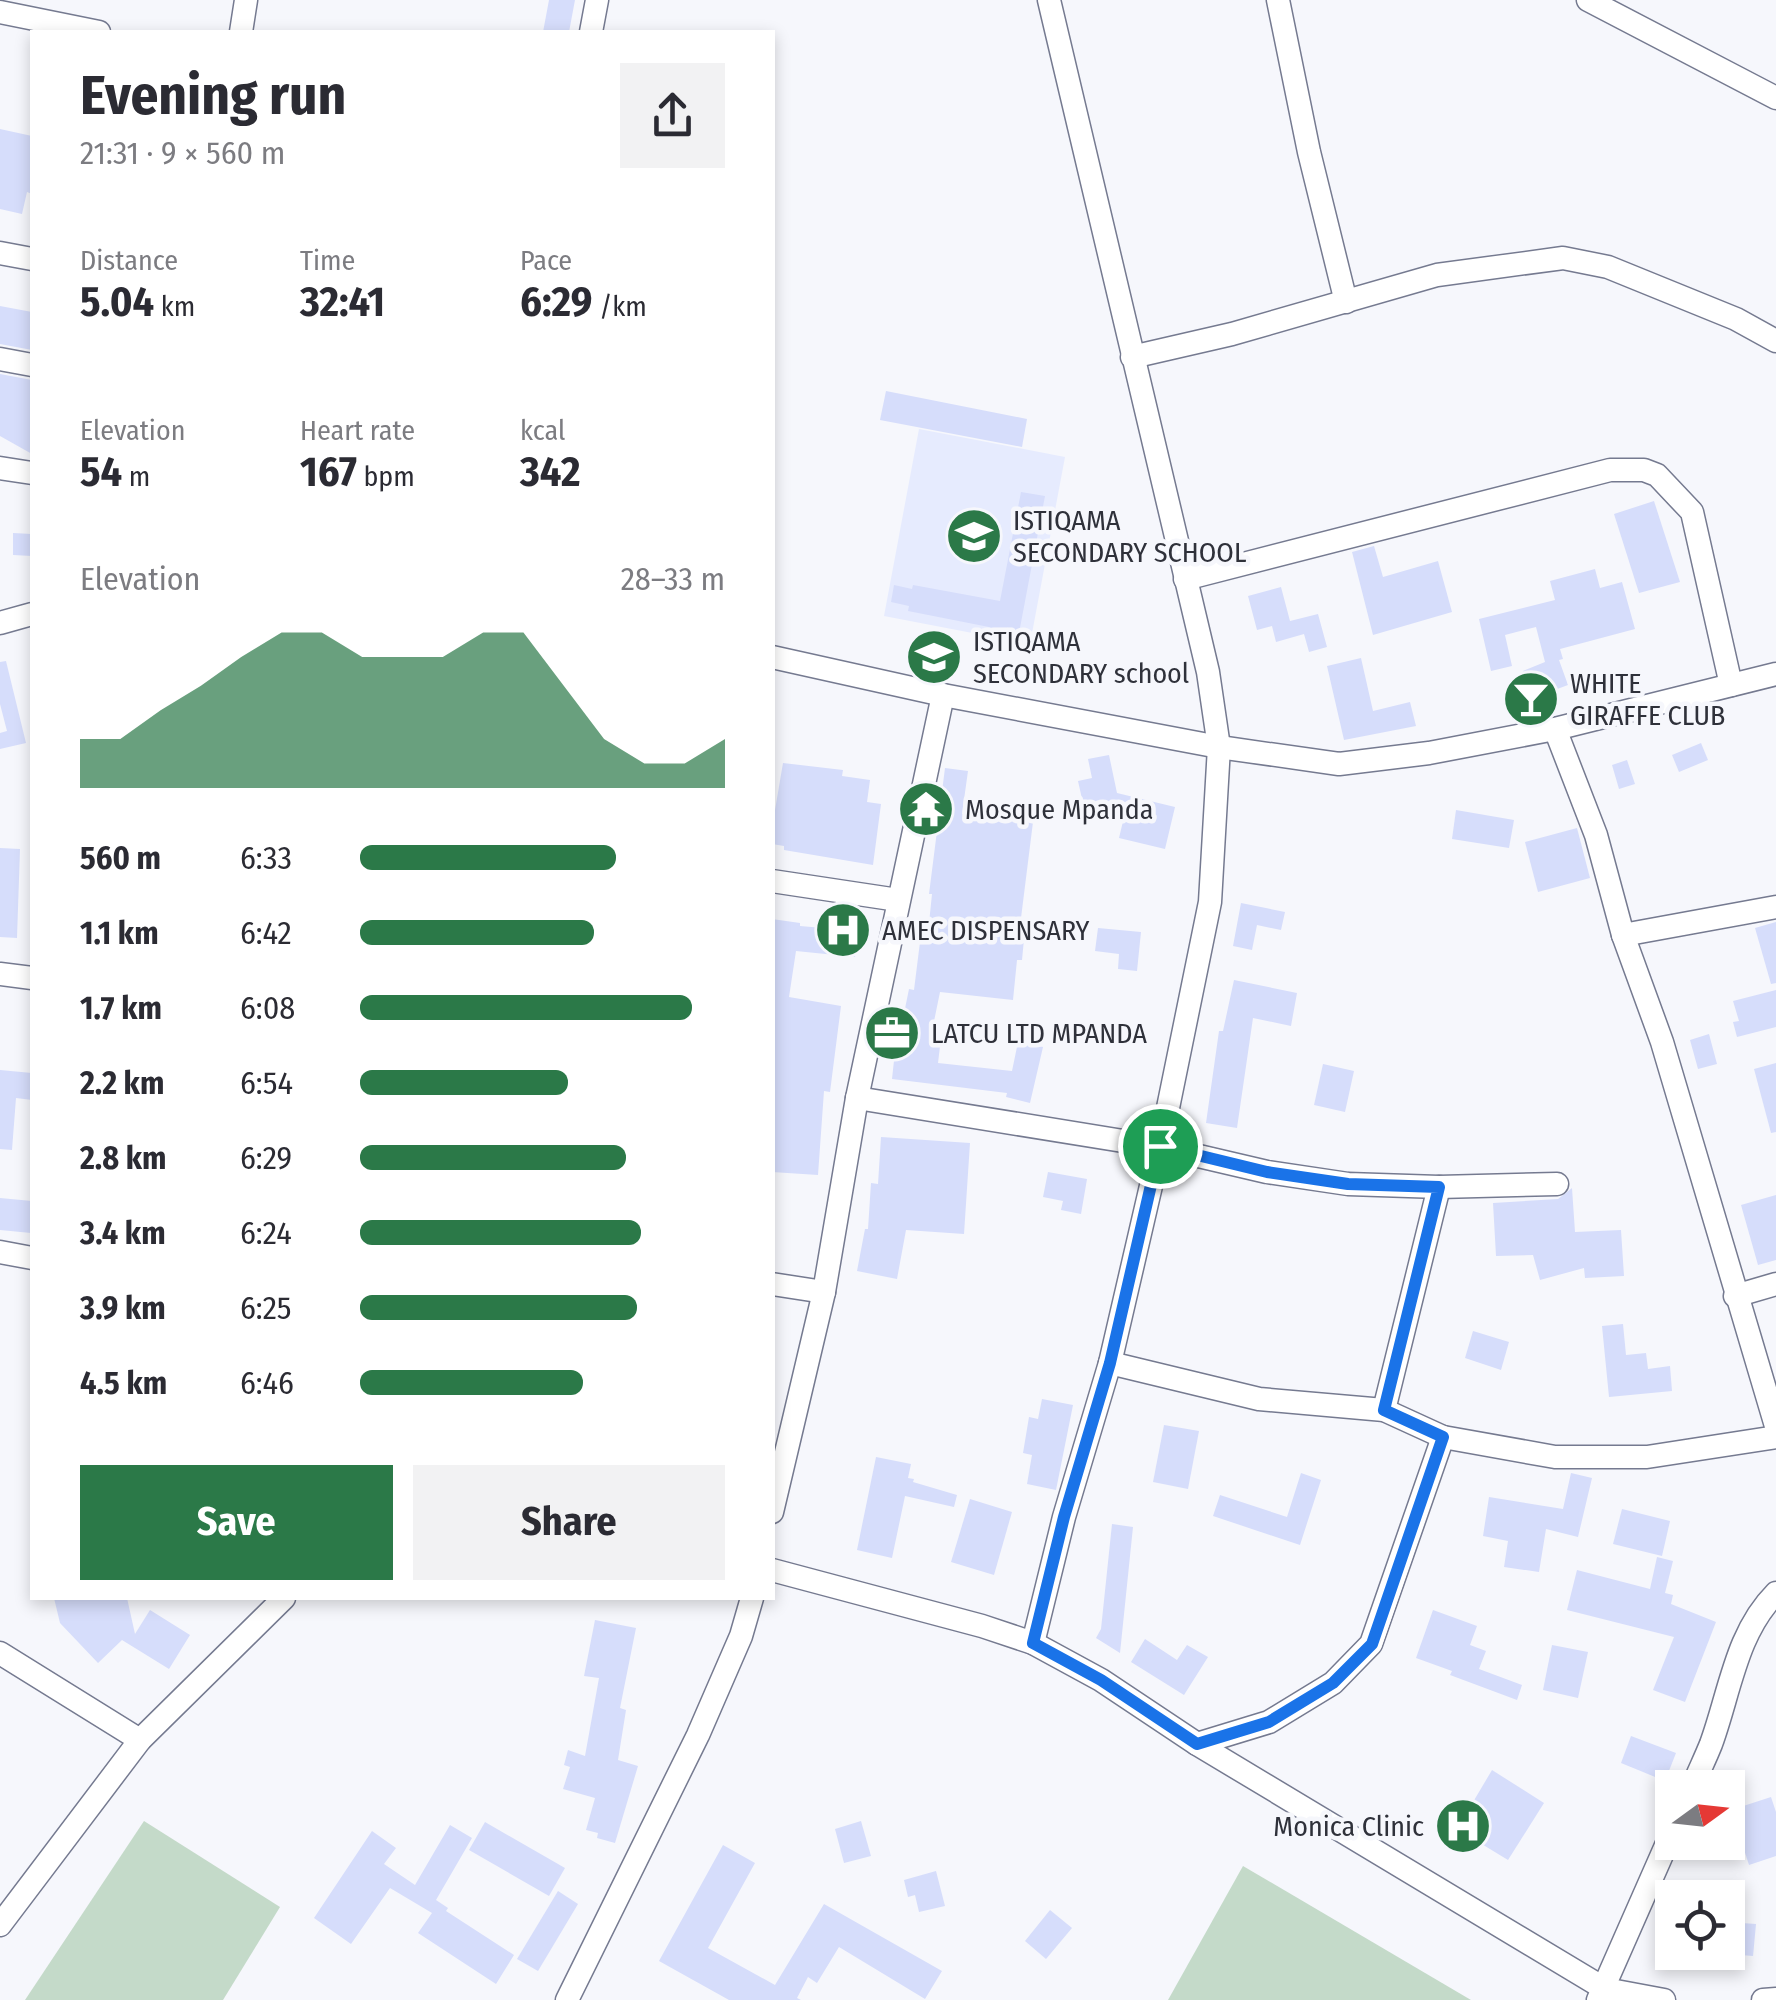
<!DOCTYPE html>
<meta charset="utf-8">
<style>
body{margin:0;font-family:"Fira Sans Condensed",sans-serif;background:#f2f2f3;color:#2b2b33;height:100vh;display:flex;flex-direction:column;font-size:38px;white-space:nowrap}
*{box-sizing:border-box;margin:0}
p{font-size:32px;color:#7c7c81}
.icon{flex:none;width:55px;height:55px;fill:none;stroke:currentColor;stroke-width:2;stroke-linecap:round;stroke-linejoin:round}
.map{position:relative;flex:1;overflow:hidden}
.side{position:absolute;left:30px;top:30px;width:745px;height:1570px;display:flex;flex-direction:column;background:#fff;border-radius:0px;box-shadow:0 5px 15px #0003}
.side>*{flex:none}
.needle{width:65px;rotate:75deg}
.tools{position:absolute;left:1655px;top:1770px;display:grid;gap:20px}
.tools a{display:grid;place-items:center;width:90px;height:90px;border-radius:0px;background:#fff;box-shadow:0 5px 15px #0003;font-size:50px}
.pin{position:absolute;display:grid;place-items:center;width:85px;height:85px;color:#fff;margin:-42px;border:5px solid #fff;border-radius:50%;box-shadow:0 2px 10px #0007}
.round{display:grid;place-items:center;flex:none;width:105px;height:105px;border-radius:0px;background:#f2f2f3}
.head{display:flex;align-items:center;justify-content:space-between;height:170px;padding:0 50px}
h1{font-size:55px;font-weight:700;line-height:75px}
.figures{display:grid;grid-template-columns:repeat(3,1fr);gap:15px;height:170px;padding:10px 50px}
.figures div{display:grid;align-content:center}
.figures b{font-size:42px;font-weight:700}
.figures small{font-size:28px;font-weight:400}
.figures p{font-size:28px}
.chart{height:280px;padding:20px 50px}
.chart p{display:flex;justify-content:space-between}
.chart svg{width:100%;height:180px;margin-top:10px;fill:#2b7948;opacity:.7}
.action{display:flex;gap:20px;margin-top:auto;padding:20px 50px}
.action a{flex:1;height:115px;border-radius:0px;background:#2b7948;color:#fff;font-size:40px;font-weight:700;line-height:115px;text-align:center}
.action a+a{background:#f2f2f3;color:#2b2b33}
ul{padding:0 50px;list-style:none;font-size:32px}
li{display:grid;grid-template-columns:160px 120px 1fr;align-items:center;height:75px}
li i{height:25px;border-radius:12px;background:#2b7948}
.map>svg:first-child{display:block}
</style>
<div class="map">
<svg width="1776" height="2000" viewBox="0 0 1776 2000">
<rect width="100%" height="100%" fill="#f6f7fc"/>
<polygon fill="#e6ebfe" points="919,429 1065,457 1030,644 884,616"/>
<g fill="#c4dac9">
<polygon points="144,1821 280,1907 223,2000 25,2000"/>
<polygon points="1243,1866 1471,2000 1168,2000"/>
</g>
<g fill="#d6ddfb">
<polygon points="549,0 575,0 569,32 543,32"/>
<polygon points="0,129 32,136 32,194 27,192 22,214 0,209"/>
<polygon points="0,306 32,312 32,350 0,344"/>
<polygon points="0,374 32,380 32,454 0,436"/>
<polygon points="886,391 1027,419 1022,447 880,420"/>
<polygon points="1021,492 1045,496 1019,633 908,611 909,606 891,602 894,585 912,589 913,585 1000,601"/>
<polygon points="1654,501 1680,582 1639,593 1614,514"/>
<polygon points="13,533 32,534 32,556 13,555"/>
<polygon points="1374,546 1383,577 1438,561 1452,612 1373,635 1352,552"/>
<polygon points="1595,569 1600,588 1622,582 1635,629 1560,649 1563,659 1559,660 1568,685 1533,698 1523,671 1545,662 1536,627 1505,635 1512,666 1491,671 1479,619 1555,600 1550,581"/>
<polygon points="1281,587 1290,621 1318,614 1327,647 1309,652 1304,634 1276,642 1272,626 1257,630 1248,596"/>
<polygon points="1361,658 1373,711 1410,702 1416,726 1344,740 1327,666"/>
<polygon points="6,661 26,743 0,749 0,733 7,731 0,704 0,662"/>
<polygon points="1701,743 1708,760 1679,772 1672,755"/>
<polygon points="1109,755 1117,793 1175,807 1165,849 1119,838 1125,813 1087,821 1078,781 1092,778 1088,759"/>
<polygon points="1627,760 1635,784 1619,789 1612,765"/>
<polygon points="783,763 843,770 842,776 870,780 867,802 881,804 873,865 784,850 784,846 772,844 772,809 775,810"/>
<polygon points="945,768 968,771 962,814 1033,822 1021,918 1026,918 1022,960 1017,960 1013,1000 940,992 931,1036 941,1038 938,1063 1012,1071 1018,1042 1043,1047 1030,1103 1006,1097 1007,1093 892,1079 897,1033 900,1033 909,989 914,990 920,942 927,943 932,894 929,894"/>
<polygon points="1456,810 1514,820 1509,848 1452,839"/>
<polygon points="1577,828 1590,878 1538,892 1525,842"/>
<polygon points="0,848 20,849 17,938 0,937"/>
<polygon points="1241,903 1285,912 1281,930 1257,925 1252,950 1233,946"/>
<polygon points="772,919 800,923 800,926 858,931 855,957 796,951 789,997 841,1006 830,1092 824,1091 818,1175 772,1172"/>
<polygon points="1776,922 1776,983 1771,984 1755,928"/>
<polygon points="1098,928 1141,932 1137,971 1118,969 1119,954 1095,951"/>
<polygon points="1234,980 1297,993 1291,1026 1253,1018 1237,1128 1206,1123 1219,1031 1223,1031"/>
<polygon points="1776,990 1776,1027 1737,1037 1733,1022 1739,1021 1733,1001"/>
<polygon points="1709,1034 1717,1064 1698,1069 1690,1040"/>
<polygon points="1776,1063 1776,1132 1771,1133 1754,1069"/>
<polygon points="1323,1064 1354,1071 1345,1112 1314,1105"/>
<polygon points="0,1070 32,1073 32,1100 16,1098 12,1150 0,1149"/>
<polygon points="881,1137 970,1143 964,1234 906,1230 897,1279 857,1271 865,1229 868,1229 871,1183 878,1184"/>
<polygon points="1048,1172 1087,1179 1081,1214 1061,1210 1063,1201 1043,1197"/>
<polygon points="1572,1188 1575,1232 1621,1230 1624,1276 1585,1278 1584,1268 1540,1280 1533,1255 1496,1256 1493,1203 1558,1199"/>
<polygon points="1776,1195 1776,1260 1758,1265 1741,1205"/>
<polygon points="0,1198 32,1201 31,1233 0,1230"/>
<polygon points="1623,1324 1626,1355 1646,1353 1648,1369 1670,1366 1672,1391 1609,1397 1602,1326"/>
<polygon points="1473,1331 1509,1342 1501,1370 1465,1358"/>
<polygon points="1042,1399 1073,1405 1056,1490 1027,1484 1032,1455 1023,1453 1029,1417 1038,1419"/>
<polygon points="1164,1425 1199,1431 1188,1489 1153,1482"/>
<polygon points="876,1457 911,1464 908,1478 914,1479 913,1482 957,1495 954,1507 905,1496 892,1558 857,1550"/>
<polygon points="1301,1473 1321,1480 1300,1545 1213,1516 1220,1495 1287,1517"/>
<polygon points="1571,1473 1592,1478 1578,1537 1546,1529 1539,1572 1504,1567 1508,1541 1483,1536 1489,1497 1563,1509"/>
<polygon points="970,1499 1012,1512 994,1575 951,1562"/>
<polygon points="1622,1509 1670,1521 1662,1556 1613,1544"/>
<polygon points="1112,1524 1133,1527 1120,1653 1096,1638 1101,1629"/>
<polygon points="1657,1557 1673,1561 1665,1593 1673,1595 1671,1604 1716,1622 1685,1702 1653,1690 1674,1637 1567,1610 1577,1570 1650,1589"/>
<polygon points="54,1598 127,1598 135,1634 150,1610 190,1635 169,1669 122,1640 98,1663 60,1623"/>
<polygon points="1433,1610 1477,1626 1470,1645 1486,1651 1479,1669 1522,1685 1517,1700 1450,1675 1452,1671 1416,1658"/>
<polygon points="595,1620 636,1628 620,1708 626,1710 618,1760 638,1766 615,1843 597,1838 598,1833 586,1830 595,1798 563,1789 570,1767 564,1765 568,1750 585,1756 599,1678 584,1676"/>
<polygon points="1145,1639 1177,1660 1187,1645 1208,1657 1184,1695 1131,1662"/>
<polygon points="1552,1645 1588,1652 1578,1698 1543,1690"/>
<polygon points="1631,1736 1676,1753 1665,1781 1621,1763"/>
<polygon points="1492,1770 1544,1803 1508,1860 1457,1829"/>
<polygon points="1771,1797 1776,1812 1776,1856 1749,1865 1731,1810"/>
<polygon points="861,1821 871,1856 844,1863 835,1829"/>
<polygon points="485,1822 565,1868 549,1896 469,1850"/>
<polygon points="450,1825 472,1838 436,1900 448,1908 446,1911 514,1955 496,1984 418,1933 432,1913 390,1888 351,1944 314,1918 372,1831 396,1848 384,1864 415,1885"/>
<polygon points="723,1845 755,1863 708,1948 775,1985 824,1904 942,1971 925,1999 839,1947 817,1983 808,1977 797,1998 801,2000 729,2000 659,1961"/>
<polygon points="936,1871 945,1906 919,1912 915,1895 908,1897 904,1880"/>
<polygon points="558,1891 578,1904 538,1971 517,1959"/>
<polygon points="1050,1910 1072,1928 1046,1959 1025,1941"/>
<polygon points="1728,1922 1756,1924 1753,1956 1728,1954"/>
</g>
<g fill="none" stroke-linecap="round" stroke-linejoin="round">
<g stroke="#757a90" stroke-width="25">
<g id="minor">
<polyline points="1278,0 1309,152 1346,302"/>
<polyline points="1588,0 1776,98"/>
<polyline points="0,12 99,32"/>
<polyline points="241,32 246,0"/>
<polyline points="591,32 597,0"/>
<polyline points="0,253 32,259"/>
<polyline points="1132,357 1232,334 1437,275 1563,258 1608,267 1736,319 1776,341"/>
<polyline points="0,359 32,365"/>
<polyline points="0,468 32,473"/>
<polyline points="1185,579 1610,470 1644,470 1657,475 1692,512 1731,685"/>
<polyline points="0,623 32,614"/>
<polyline points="772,657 943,695 1219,747 1339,764 1429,753 1555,729 1776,674"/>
<polyline points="1555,729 1596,835 1623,935 1662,1042 1776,1426"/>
<polyline points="772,881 898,900"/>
<polyline points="1623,935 1776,907"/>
<polyline points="0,974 32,978"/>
<polyline points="857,1098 1160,1147 1267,1172 1348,1184 1439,1187 1557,1184"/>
<polyline points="0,1252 32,1258"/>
<polyline points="772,1284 824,1292"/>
<polyline points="1735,1296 1776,1284"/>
<polyline points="1110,1363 1259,1399 1384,1410 1443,1437 1555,1457 1647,1457 1776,1437"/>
<polyline points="1384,1410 1439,1187"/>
<polyline points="772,1512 824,1292 857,1098 943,695"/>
<polyline points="772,1570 982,1626 1033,1643 1101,1680 1197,1744 1605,1989 1664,2000"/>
<polyline points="1033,1643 1064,1517 1110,1363 1160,1147 1210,902 1219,747 1208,672 1049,0"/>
<polyline points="0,1653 140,1740"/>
<polyline points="1197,1744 1269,1722 1333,1683 1371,1644 1443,1437"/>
<path d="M1692 1788C1698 1773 1705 1759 1711 1744 1730 1692 1736 1633 1776 1593"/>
<polyline points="0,1925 140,1740 284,1598"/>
<polyline points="567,2000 698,1735 741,1636 752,1598"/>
<polyline points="1598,2000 1672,1832"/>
<polyline points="1763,2000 1776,1999"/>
</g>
</g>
<use href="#minor" stroke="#fff" stroke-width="22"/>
</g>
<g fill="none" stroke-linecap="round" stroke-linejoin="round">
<g stroke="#fff" stroke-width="20">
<polygon id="route" points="1160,1146 1267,1172 1348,1184 1439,1187 1384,1410 1443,1437 1372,1644 1333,1683 1269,1722 1197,1744 1101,1680 1033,1643 1064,1517 1110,1363"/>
</g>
<use href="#route" stroke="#1a73e8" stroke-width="12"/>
</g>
<defs>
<g id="school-disc" transform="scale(2.875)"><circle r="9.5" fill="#2b7948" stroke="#f6f7fc"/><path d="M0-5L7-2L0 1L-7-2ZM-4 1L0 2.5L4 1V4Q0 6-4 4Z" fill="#fff"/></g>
<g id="bar-disc" transform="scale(2.875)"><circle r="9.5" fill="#2b7948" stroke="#f6f7fc"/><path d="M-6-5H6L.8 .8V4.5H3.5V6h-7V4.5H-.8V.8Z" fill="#fff"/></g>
<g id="temple-disc" transform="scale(2.875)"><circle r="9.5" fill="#2b7948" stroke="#f6f7fc"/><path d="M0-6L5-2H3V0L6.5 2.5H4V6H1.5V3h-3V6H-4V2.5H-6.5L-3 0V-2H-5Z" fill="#fff"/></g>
<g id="hospital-disc" transform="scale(2.875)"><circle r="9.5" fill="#2b7948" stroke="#f6f7fc"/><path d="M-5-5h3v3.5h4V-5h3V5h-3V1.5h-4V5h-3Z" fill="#fff"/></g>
<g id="office-disc" transform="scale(2.875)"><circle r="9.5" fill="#2b7948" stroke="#f6f7fc"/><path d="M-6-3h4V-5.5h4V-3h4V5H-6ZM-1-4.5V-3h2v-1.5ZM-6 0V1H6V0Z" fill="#fff"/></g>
</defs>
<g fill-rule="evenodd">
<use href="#school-disc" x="974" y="536"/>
<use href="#school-disc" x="934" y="657"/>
<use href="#bar-disc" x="1531" y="699"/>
<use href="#temple-disc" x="926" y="809"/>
<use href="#hospital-disc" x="843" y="930"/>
<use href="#office-disc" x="892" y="1033"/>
<use href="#hospital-disc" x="1463" y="1826"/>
</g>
<g text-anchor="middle" stroke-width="9" stroke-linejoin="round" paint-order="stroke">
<g font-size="28" fill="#2f313a" stroke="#f6f7fc" text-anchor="start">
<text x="1013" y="530">ISTIQAMA<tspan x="1013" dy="32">SECONDARY SCHOOL</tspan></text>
<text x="973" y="651">ISTIQAMA<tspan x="973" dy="32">SECONDARY school</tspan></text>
<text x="1570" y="693">WHITE<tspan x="1570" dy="32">GIRAFFE CLUB</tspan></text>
<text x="965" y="819">Mosque Mpanda</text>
<text x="882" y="940">AMEC DISPENSARY</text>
<text x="931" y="1043">LATCU LTD MPANDA</text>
<text x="1424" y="1836" text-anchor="end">Monica Clinic</text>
</g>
</g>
</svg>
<div class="tools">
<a><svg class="needle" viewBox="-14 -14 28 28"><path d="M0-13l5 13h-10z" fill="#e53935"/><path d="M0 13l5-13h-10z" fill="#7c7c81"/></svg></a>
<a><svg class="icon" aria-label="locate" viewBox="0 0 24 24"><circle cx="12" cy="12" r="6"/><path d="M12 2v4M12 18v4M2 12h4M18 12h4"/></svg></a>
</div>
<div class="pin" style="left:1160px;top:1146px;background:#1e9e55"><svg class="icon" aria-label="arrive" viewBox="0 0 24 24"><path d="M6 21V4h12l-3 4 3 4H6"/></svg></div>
<section class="side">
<div class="head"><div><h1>Evening run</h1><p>21:31 · 9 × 560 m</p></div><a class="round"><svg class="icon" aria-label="share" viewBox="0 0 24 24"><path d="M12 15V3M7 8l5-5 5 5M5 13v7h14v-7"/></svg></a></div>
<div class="figures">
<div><p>Distance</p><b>5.04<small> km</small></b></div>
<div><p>Time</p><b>32:41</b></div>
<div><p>Pace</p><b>6:29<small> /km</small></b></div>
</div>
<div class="figures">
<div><p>Elevation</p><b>54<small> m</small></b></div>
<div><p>Heart rate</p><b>167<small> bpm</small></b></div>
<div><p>kcal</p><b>342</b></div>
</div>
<div class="chart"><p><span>Elevation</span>28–33 m</p>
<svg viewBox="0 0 160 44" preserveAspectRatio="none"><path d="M0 44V32L10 32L20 25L30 19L40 12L50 6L60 6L70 12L80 12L90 12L100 6L110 6L120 19L130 32L140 38L150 38L160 32V44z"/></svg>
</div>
<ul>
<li><b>560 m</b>6:33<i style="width:70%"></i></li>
<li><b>1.1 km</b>6:42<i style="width:64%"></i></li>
<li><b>1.7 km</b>6:08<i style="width:91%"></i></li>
<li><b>2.2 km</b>6:54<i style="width:57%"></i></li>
<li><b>2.8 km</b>6:29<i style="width:73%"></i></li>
<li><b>3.4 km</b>6:24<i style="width:77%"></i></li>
<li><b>3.9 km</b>6:25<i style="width:76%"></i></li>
<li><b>4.5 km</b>6:46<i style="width:61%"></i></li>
</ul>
<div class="action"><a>Save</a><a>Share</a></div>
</section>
</div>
